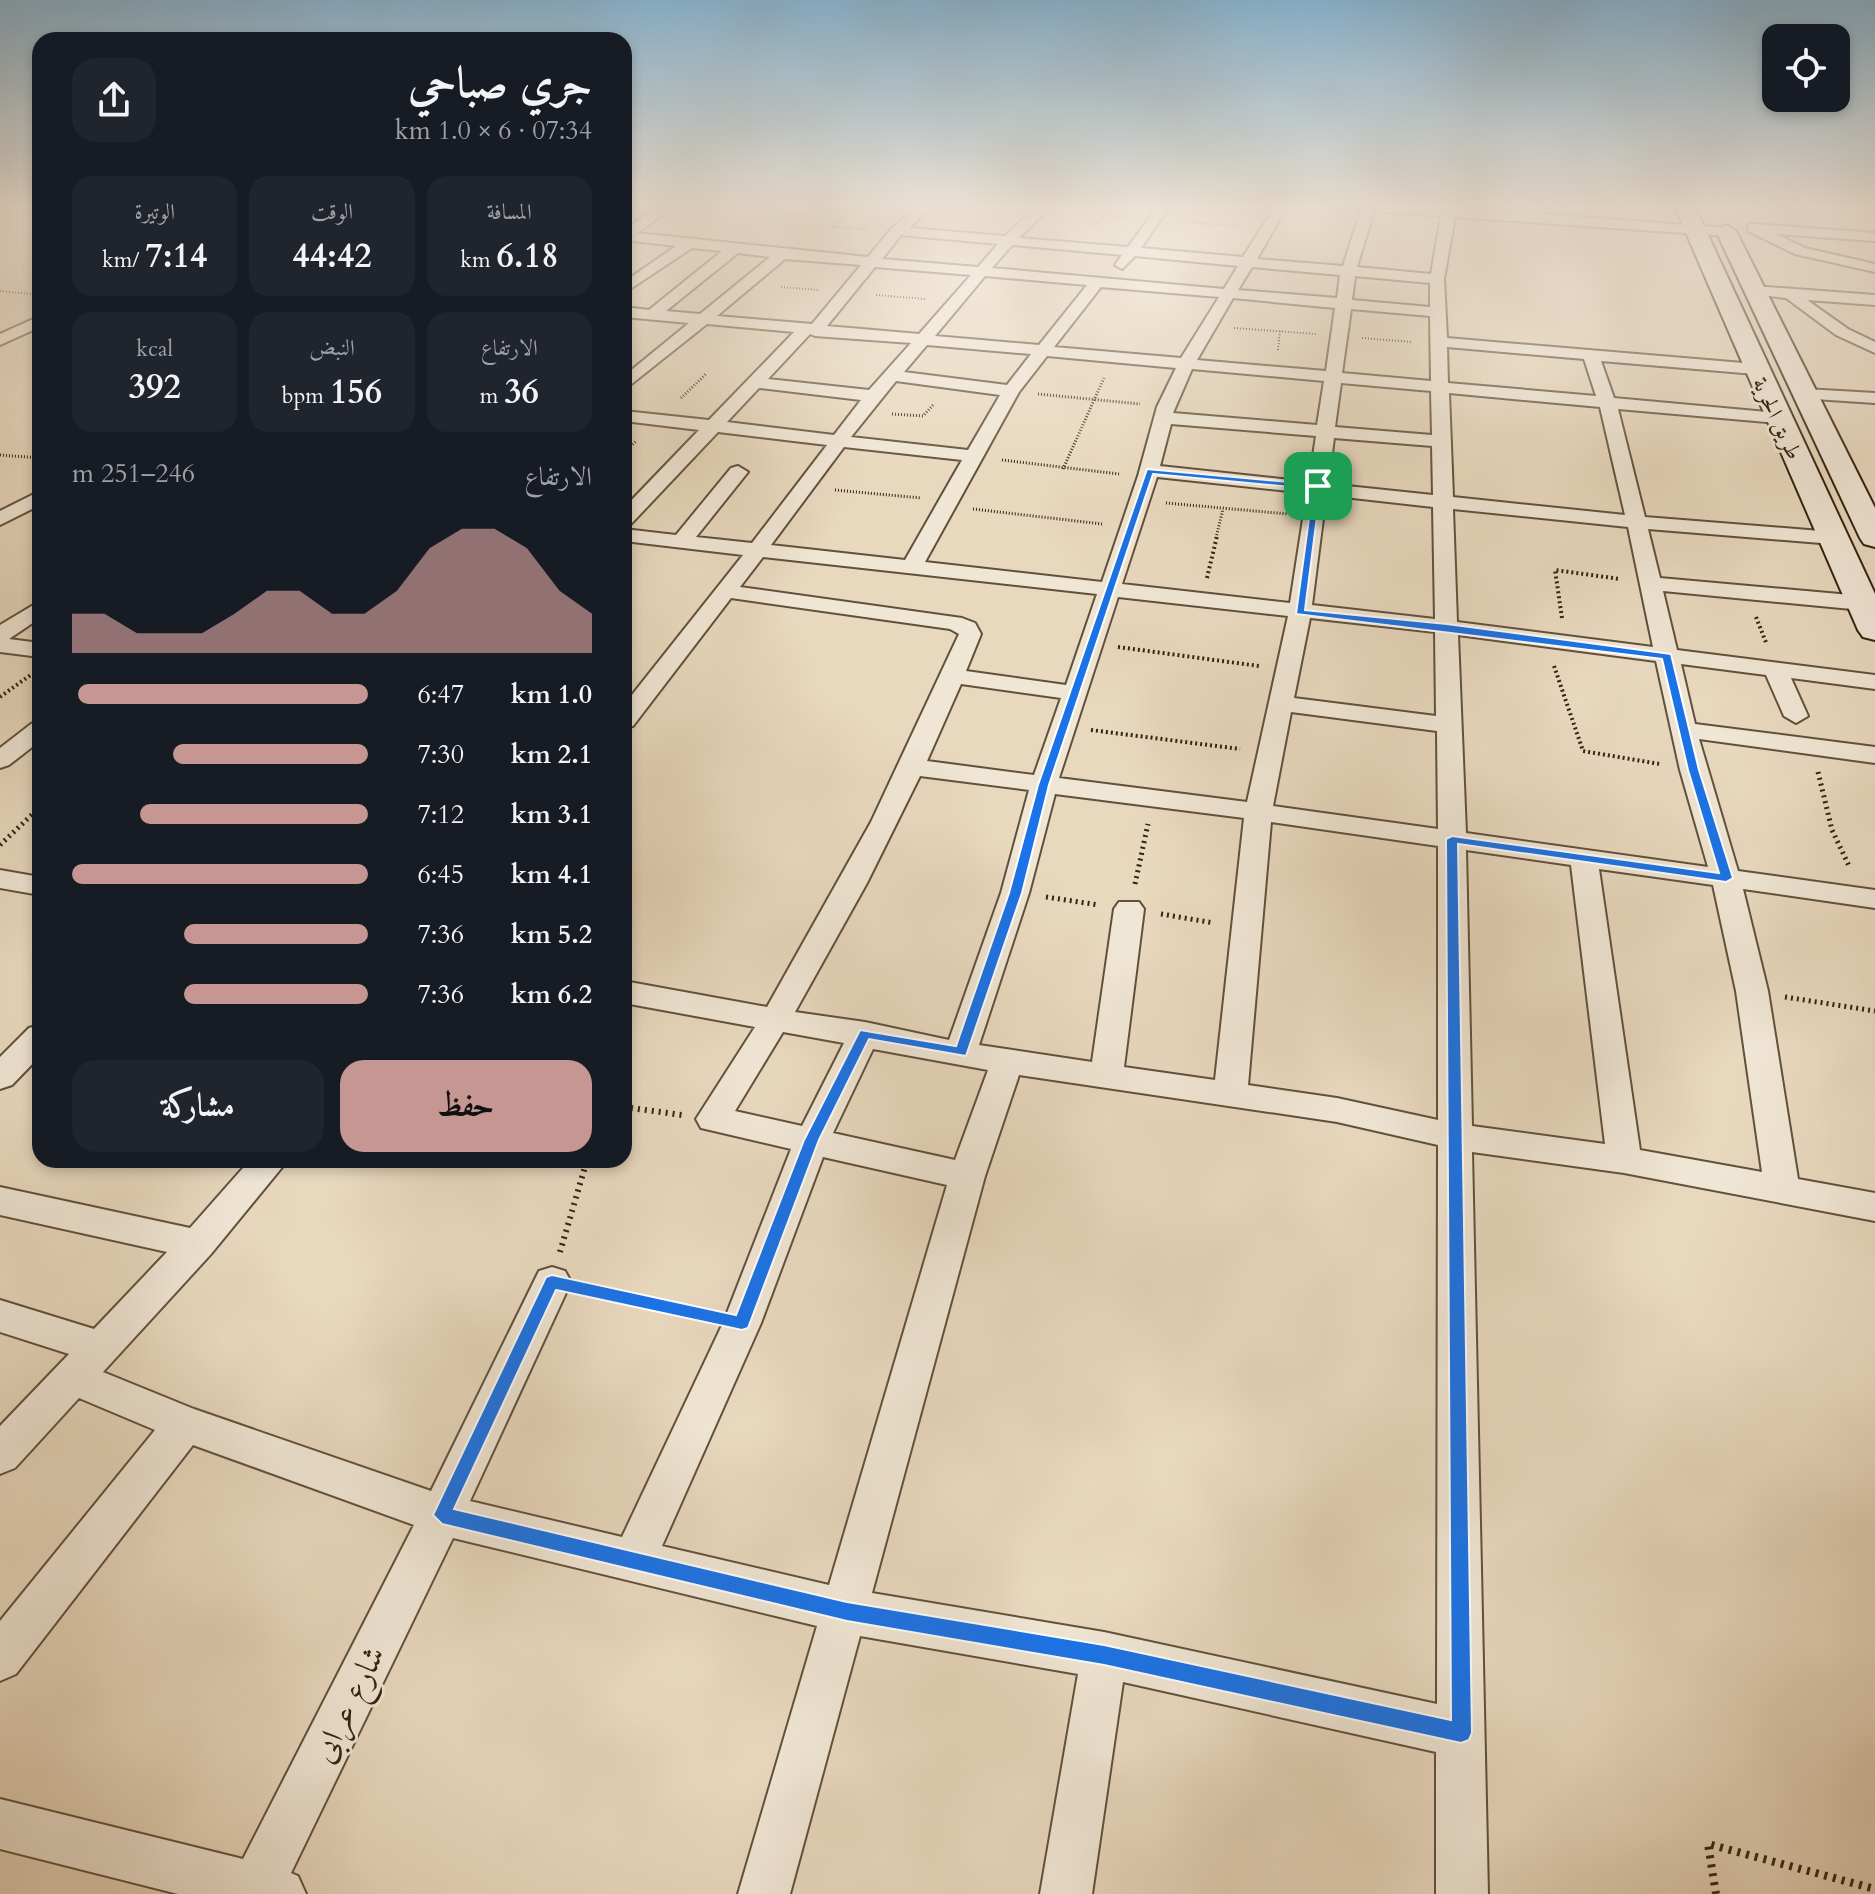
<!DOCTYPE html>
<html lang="ar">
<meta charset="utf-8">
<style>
body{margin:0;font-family:Cardo,Amiri,serif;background:#20242c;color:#f1f3f6;direction:rtl;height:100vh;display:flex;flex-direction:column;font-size:30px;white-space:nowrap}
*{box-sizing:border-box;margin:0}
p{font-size:26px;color:#9ea1a6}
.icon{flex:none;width:44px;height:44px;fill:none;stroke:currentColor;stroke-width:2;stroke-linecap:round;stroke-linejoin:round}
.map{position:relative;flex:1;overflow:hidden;direction:ltr}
.panel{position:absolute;left:32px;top:32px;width:600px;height:1136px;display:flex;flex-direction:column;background:#171b24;border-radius:24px;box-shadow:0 4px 12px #0003;direction:rtl}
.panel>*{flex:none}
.tools{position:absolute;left:1762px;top:24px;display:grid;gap:16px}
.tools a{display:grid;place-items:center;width:88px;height:88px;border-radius:16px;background:#171b24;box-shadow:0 4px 12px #0003;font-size:40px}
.pin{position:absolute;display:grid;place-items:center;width:68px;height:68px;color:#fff;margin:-34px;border-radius:16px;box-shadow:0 4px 12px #0006}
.round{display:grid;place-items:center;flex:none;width:84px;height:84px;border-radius:24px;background:#20242c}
.head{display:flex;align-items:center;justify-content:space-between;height:136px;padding:0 40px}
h1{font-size:44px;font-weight:600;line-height:60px}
.figures{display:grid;grid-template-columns:repeat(3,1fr);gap:12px;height:136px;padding:8px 40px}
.figures div{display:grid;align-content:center;border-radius:20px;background:#20242c;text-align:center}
.figures b{font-size:34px;font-weight:600}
.figures small{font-size:22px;font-weight:400}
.figures p{font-size:22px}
.chart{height:224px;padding:16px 40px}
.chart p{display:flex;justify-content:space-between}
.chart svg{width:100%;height:144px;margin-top:8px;fill:#c59692;opacity:.7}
.cta{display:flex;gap:16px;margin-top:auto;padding:16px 40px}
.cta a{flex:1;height:92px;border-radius:24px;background:#c59692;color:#111;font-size:32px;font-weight:600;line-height:92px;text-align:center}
.cta a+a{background:#20242c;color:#f1f3f6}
ul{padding:0 40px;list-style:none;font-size:26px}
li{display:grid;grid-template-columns:128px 96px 1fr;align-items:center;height:60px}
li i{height:20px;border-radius:10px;background:#c59692}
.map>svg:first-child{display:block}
</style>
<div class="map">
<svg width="1875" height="1894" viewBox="0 0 1875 1894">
<rect width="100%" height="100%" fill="#e8d8be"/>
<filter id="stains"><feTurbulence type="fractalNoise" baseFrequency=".0025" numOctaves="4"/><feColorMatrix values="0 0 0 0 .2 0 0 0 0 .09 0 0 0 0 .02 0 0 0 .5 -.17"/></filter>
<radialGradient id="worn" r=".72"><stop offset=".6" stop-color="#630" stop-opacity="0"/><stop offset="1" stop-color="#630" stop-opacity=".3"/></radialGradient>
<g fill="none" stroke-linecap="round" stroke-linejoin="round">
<g stroke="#61513b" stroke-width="4">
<polygon id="service" points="1535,205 1541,205 1540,218 1536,220 1532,218"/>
</g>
<g stroke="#61513b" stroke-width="4">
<g id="minor">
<path d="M661 205H676L637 233 868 257 892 228 921 205H935L909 228 1005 236 1039 205H1052L1019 238 1128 247 1159 205H1171L1141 248 1243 257 1276 205H1288L1257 259 1343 266 1361 210 1339 209 1333 205 1449 207 1726 228 1733 232 1726 236 1455 217 1444 279 1447 338 1755 364 1763 369 1755 374 1601 361 1614 398 1778 413 1787 418 1778 423 1618 409 1645 517 1833 532 1843 538 1833 544 1648 529 1660 578 1862 596 1873 603 1862 610 1663 591 1677 650 1875 675V689L1791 678 1808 716 1796 723 1784 716 1766 675 1681 664 1695 724 1875 747V763L1699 739 1738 871 1875 890V908L1743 889 1768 991 1798 1179 1875 1193V1221L1624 1173 1472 1152 1488 1894H1436V1752L1123 1682 1092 1894H1040L1078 1674 860 1636 790 1894H738L817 1626 453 1538 291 1873 298 1876 306 1894H178L0 1849V1799L243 1859 414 1525 193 1445 16 1674 0 1681V1621L155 1430 79 1398 15 1468 0 1474V1426L69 1354 0 1332V1300L94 1329 167 1252 0 1215V1187L190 1228 250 1160H288L211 1254 103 1372 194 1409 431 1491 539 1271 552 1267 565 1271 571 1282 470 1501 622 1537 723 1323 791 1149 701 1128 696 1119 755 1027 624 1003V981L767 1007 871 822 959 634 950 629 731 598 633 726 624 728V705L743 555 624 541V529L676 535 731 468 738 466 748 472 696 537 752 543 827 445 718 432 631 524 624 526V508L699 430 624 421V411L709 420 794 332 707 324 624 390V376L689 323 624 317V307L649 310 722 251 692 248 624 293V282L676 246 624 240V230ZM1374 211 1441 216 1431 274 1357 267ZM901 235 998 244 978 267 882 259ZM1012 245 1122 255 1115 265 1122 269 1135 256 1238 266 1224 289 992 268ZM738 253 770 257 700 314 666 311ZM785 259 861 265 812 324 717 316ZM875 267 971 275 919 334 827 326ZM1252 267 1340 275 1337 298 1238 290ZM985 276 1087 285 1039 345 935 336ZM1355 276 1430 283V307L1352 300ZM1101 287 1219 297 1181 358 1054 347ZM1233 298 1335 308 1326 371 1197 360ZM1351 309 1430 316 1431 381 1342 373ZM810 334 815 336 911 343 869 390 768 379ZM927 345 1031 354 1007 385 904 372ZM1447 347 1584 359 1596 396 1448 383ZM1047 356 1176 368 1157 407 1138 476 1102 582 925 562 1019 392ZM1192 369 1324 381 1317 425 1173 413ZM896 381 1000 395 968 450 851 437ZM1341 383 1431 391 1432 435 1335 427ZM759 388 861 400 834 435 727 422ZM1449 393 1600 407 1625 515 1453 497ZM1171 424 1316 436 1309 482 1160 466ZM1334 438 1432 446 1433 495 1328 484ZM844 447 962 460 905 560 771 545ZM1157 477 1307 493 1290 603 1122 584ZM1326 495 1433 507 1435 619 1312 605ZM1453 509 1628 527 1653 647 1457 622ZM763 557 1097 594 1066 685 966 671 981 634 975 623 962 618 740 587ZM1118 597 1288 616 1247 802 1059 778ZM1310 618 1435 632 1436 716 1294 698ZM1458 635 1656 661 1680 770 1708 867 1466 833ZM961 684 1061 698 1034 775 927 761ZM1291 712 1437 731 1438 829 1273 806ZM920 776 1029 790 1001 893 949 1040 865 1022 795 1012 867 883ZM1055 794 1244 818 1215 1080 1124 1067 1144 909 1139 902H1119L1114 909 1092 1062 979 1045 1029 893ZM1271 822 1438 846V1120L1337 1098 1248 1085ZM1466 850 1571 865 1605 1144 1472 1126ZM1599 869 1713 885 1736 991 1762 1172 1640 1150ZM783 1032 844 1043 802 1126 735 1111ZM873 1049 988 1070 955 1160 833 1133ZM1019 1075 1337 1122 1438 1145 1437 1704 1104 1632 872 1593 985 1176ZM823 1157 947 1185 829 1585 662 1546 761 1323Z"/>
<polygon points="1753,224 1875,233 1875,241 1776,234 1805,248 1875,264 1875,272 1795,254 1748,231 1748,225"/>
<polygon points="1754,286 1875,295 1875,305 1807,300 1848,329 1875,342 1875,353 1836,335 1786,298 1749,294 1749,288"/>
<polygon points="40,316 40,327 0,345 0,334"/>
<polygon points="1805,389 1875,393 1875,403 1799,398 1799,390"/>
<polygon points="40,491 40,505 0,525 0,511"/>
<polygon points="40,601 40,618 9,639 40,643 40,657 0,652 0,625"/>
<polygon points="40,721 40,741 9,765 0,768 0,748 31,724"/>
<polygon points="0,870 40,877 40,895 0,888"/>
<polygon points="40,1025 40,1056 12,1085 0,1089 0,1057 29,1028"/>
</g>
</g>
<g stroke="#34240f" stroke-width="4">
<g id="secondary">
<polygon points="1674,205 1694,205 1875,594 1875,640 1863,637 1858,630"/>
<polygon points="1726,225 1736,231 1875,508 1875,547 1864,544 1860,538 1716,231"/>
</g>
</g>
<g stroke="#34240f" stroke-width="2" stroke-dasharray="1 2" stroke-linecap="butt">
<polyline points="862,205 833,227 867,229"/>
<polyline points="1104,215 1129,217"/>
<polyline points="973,217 983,205"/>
<polyline points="1183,222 1240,226"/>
<polyline points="1095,226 1111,205"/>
<polyline points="781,287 819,290"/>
<polyline points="0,291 40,295"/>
<polyline points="876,295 926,299"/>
<polyline points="1234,328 1316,334"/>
<polyline points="1362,338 1412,342"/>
<polyline points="1278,350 1280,331"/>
</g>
<g stroke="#34240f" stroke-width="3" stroke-dasharray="1 2" stroke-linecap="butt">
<polyline points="1038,394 1140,404"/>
<polyline points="681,398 706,374"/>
<polyline points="892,414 923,416 933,405"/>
<polyline points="624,453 636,441"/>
<polyline points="0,455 40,458"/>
<polyline points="1002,460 1119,474"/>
<polyline points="1063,469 1104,378"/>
<polyline points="835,490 921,498"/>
<polyline points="1166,503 1288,514"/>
<polyline points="973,509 1102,524"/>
<polyline points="1216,538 1223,509"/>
</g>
<g stroke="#34240f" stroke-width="4" stroke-dasharray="2 3" stroke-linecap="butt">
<polyline points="1207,578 1217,536"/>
<polyline points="1756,617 1767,645"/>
<polyline points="1562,618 1555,570 1620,579"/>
<polyline points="1118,647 1259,666"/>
<polyline points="1554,666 1583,751 1660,764"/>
<polyline points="0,697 32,674"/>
<polyline points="1091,730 1240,749"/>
</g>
<g stroke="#34240f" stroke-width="5" stroke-dasharray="2 4" stroke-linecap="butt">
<polyline points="1818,772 1832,830 1850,868"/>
<polyline points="0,845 40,807"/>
<polyline points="1135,884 1148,824"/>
<polyline points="1046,897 1099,905"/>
<polyline points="1161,914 1214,923"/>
<polyline points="1785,997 1875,1011"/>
</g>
<g stroke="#34240f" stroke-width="6" stroke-dasharray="2 5" stroke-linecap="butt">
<polyline points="624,1107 682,1115"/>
<polyline points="560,1252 587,1160"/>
<polyline points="586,1289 709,1316"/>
</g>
<polyline stroke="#34240f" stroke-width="8" stroke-dasharray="3 6" stroke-linecap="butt" points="1716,1894 1708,1844 1875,1889"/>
<use href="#service" fill="#f0e6d5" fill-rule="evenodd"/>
<use href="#minor" fill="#f0e6d5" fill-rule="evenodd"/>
<use href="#secondary" fill="#f0e6d5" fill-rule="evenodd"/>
</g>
<linearGradient id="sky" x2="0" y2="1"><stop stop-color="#88b6d5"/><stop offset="0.44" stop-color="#f5ede2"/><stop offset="1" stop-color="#f5ede2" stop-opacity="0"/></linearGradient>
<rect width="1875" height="470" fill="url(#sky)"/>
<path fill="#1a73e8" stroke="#fff" stroke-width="2" fill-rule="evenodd" d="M1147 469 1321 485 1305 610 1447 624 1671 654 1699 770 1733 878 1726 882 1458 844 1472 1733 1469 1740 1461 1743 1104 1665 847 1621 442 1524 433 1515 546 1277 552 1275 736 1315 804 1140 860 1030 956 1046 1009 893 1038 785ZM1153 474 1313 489 1296 614 1662 659 1688 770 1719 873 1452 836 1446 839 1451 1720 1104 1645 847 1602 454 1509 556 1290 742 1330 748 1328 819 1140 869 1039 966 1056 1022 893 1049 785Z"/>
<g text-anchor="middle" stroke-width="6" stroke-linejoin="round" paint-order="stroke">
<g font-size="22" fill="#34240f" stroke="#f0e6d5">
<text transform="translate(1778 418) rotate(65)" y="8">طريق الحرية</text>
</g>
<g font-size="32" fill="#34240f" stroke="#f0e6d5">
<text transform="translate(348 1704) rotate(-64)" y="11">شارع عرابى</text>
</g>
</g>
<rect width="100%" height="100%" filter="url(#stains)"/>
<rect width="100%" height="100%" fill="url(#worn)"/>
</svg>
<div class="tools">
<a><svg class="icon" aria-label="locate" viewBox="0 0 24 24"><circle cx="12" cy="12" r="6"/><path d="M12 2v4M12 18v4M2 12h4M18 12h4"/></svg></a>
</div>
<div class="pin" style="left:1318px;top:486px;background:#1e9e55"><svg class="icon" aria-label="arrive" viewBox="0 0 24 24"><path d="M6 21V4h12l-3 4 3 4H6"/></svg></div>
<section class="panel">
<div class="head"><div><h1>جري صباحي</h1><p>07:34 · 6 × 1.0 km</p></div><a class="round"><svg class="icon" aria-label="share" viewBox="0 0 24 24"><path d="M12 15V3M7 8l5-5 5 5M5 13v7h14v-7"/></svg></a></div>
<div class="figures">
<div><p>المسافة</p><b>6.18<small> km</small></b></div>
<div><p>الوقت</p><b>44:42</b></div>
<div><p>الوتيرة</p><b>7:14<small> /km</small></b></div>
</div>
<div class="figures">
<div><p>الارتفاع</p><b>36<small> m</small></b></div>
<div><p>النبض</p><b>156<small> bpm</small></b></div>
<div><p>kcal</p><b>392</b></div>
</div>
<div class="chart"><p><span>الارتفاع</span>246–251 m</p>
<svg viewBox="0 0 160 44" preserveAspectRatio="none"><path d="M0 44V32L10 32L20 38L30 38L40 38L50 32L60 25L70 25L80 32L90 32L100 25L110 12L120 6L130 6L140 12L150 25L160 32V44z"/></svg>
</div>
<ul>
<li><b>1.0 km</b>6:47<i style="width:98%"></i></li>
<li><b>2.1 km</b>7:30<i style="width:66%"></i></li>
<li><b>3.1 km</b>7:12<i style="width:77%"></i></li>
<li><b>4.1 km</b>6:45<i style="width:100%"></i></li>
<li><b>5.2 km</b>7:36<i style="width:62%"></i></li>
<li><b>6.2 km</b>7:36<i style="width:62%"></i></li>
</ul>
<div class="cta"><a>حفظ</a><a>مشاركة</a></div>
</section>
</div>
